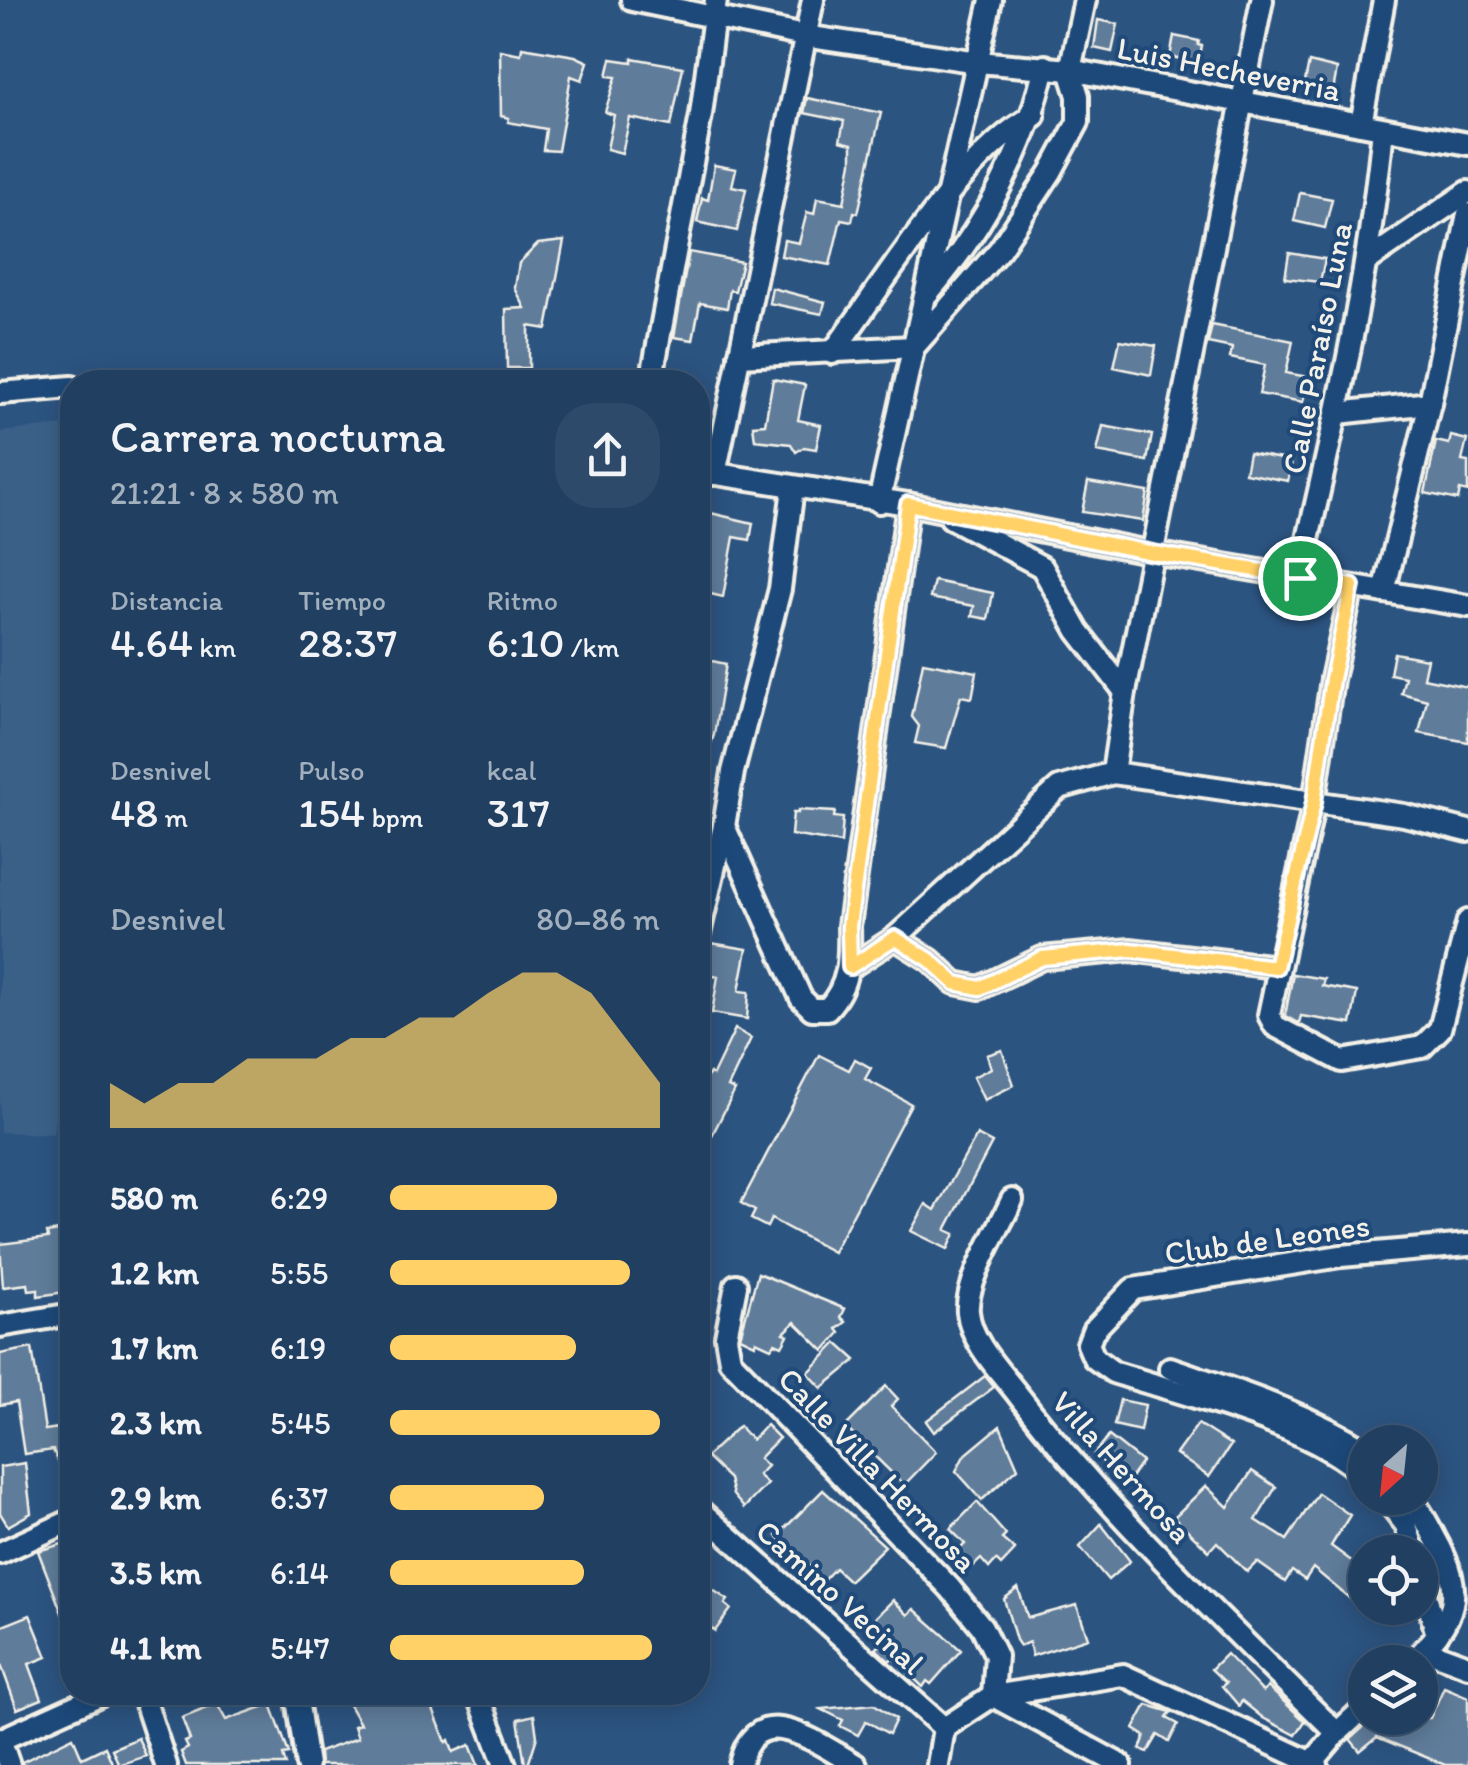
<!DOCTYPE html>
<html lang="es">
<meta charset="utf-8">
<style>
body{margin:0;font-family:Itim,sans-serif;background:#2d4a6a;color:#f1f3f6;height:100vh;display:flex;flex-direction:column;font-size:38px;white-space:nowrap}
*{box-sizing:border-box;margin:0}
p{font-size:32px;color:#a2afbd}
.icon{flex:none;width:55px;height:55px;fill:none;stroke:currentColor;stroke-width:2;stroke-linecap:round;stroke-linejoin:round}
.map{position:relative;flex:1;overflow:hidden}
.sheet{position:absolute;left:60px;top:370px;width:650px;height:1335px;display:flex;flex-direction:column;background:#213f61;border-radius:40px;box-shadow:0 5px 25px #0003,0 0 0 2px #3e5876}
.sheet>*{flex:none}
.needle{width:65px;rotate:207deg}
.controls{position:absolute;left:1348px;top:1425px;display:grid;gap:20px}
.controls a{display:grid;place-items:center;width:90px;height:90px;border-radius:50%;background:#213f61;box-shadow:0 5px 25px #0003,0 0 0 2px #3e5876;font-size:50px}
.pin{position:absolute;display:grid;place-items:center;width:85px;height:85px;color:#fff;margin:-42px;border:5px solid #fff;border-radius:50%;box-shadow:0 2px 10px #0007}
.round{display:grid;place-items:center;flex:none;width:105px;height:105px;border-radius:40px;background:#2d4a6a}
.headline{display:flex;align-items:center;justify-content:space-between;height:170px;padding:0 50px}
h1{font-size:45px;font-weight:600;line-height:75px}
.stats{display:grid;grid-template-columns:repeat(3,1fr);gap:15px;height:170px;padding:10px 50px}
.stats div{display:grid;align-content:center}
.stats b{font-size:42px;font-weight:600}
.stats small{font-size:28px;font-weight:400}
.stats p{font-size:28px}
.chart{height:280px;padding:20px 50px}
.chart p{display:flex;justify-content:space-between}
.chart svg{width:100%;height:180px;margin-top:10px;fill:#ffd166;opacity:.7}
ul{padding:0 50px;list-style:none;font-size:32px}
li{display:grid;grid-template-columns:160px 120px 1fr;align-items:center;height:75px}
li i{height:25px;border-radius:12px;background:#ffd166}
.map>svg:first-child{display:block}
</style>
<div class="map">
<svg width="1468" height="1765" viewBox="0 0 1468 1765">
<rect width="100%" height="100%" fill="#2c5481"/>
<filter id="ink" filterUnits="userSpaceOnUse"><feTurbulence type="fractalNoise" baseFrequency=".01" numOctaves="2"/><feDisplacementMap in="SourceGraphic" scale="20" xChannelSelector="R" yChannelSelector="G"/><feConvolveMatrix kernelMatrix="1 2 1 2 8 2 1 2 1" color-interpolation-filters="sRGB"/></filter>
<g filter="url(#ink)">
<polygon fill="#3b6088" points="72,424 72,983 53,1134 0,1132 0,432"/>
<g fill="#5e7b9a" stroke="#f4f1e8" stroke-width="2.5">
<polygon points="1098,20 1118,24 1112,52 1094,48"/>
<polygon points="1174,36 1199,41 1198,45 1202,46 1199,62 1170,57"/>
<polygon points="522,47 575,56 588,62 582,80 571,76 558,151 543,150 546,129 508,122 509,118 501,116 500,50 521,54"/>
<polygon points="632,58 683,67 671,126 630,118 622,153 607,149 614,115 605,112 616,77 607,76 611,59 632,62"/>
<polygon points="1309,62 1337,69 1333,91 1304,87"/>
<polygon points="807,98 881,113 858,213 854,212 852,221 841,219 830,265 781,256 784,240 799,243 807,212 814,214 817,198 844,203 852,162 852,144 840,141 844,121 804,113"/>
<polygon points="714,165 736,169 732,186 746,189 737,231 697,222 702,198 708,200"/>
<polygon points="1300,193 1332,199 1325,228 1294,221"/>
<polygon points="564,241 547,329 529,326 529,368 507,368 506,309 525,308 515,288 519,263 538,244"/>
<polygon points="689,252 742,262 735,291 730,290 727,308 700,303 693,340 674,337"/>
<polygon points="1289,253 1325,259 1320,282 1285,278"/>
<polygon points="772,288 825,302 822,314 769,303"/>
<polygon points="1212,325 1293,341 1286,373 1308,377 1303,402 1259,394 1265,365 1230,358 1232,348 1208,343"/>
<polygon points="1120,340 1156,346 1151,375 1114,367"/>
<polygon points="773,379 805,385 798,420 821,425 816,449 804,447 796,452 791,444 755,440 753,425 765,424"/>
<polygon points="1103,426 1152,435 1147,461 1097,452"/>
<polygon points="1451,436 1467,440 1462,461 1468,462 1468,492 1460,490 1458,500 1425,493 1436,441 1449,444"/>
<polygon points="1249,453 1292,461 1288,481 1245,473"/>
<polygon points="1088,482 1148,492 1143,521 1082,512"/>
<polygon points="698,510 753,523 750,540 734,537 723,597 698,591"/>
<polygon points="934,581 993,593 988,619 972,616 974,606 930,598"/>
<polygon points="1394,653 1427,659 1423,678 1468,687 1468,742 1419,733 1427,700 1401,693 1405,677 1390,674"/>
<polygon points="698,658 726,664 714,735 703,767 698,767"/>
<polygon points="923,662 977,672 972,698 961,696 946,748 915,743 919,726 912,717"/>
<polygon points="798,810 835,812 834,817 843,818 841,843 791,835 793,813 798,813"/>
<polygon points="711,943 747,949 739,991 749,992 747,1019 712,1013 718,976 703,973"/>
<polygon points="1293,974 1324,979 1322,986 1357,992 1351,1024 1301,1016 1299,1023 1285,1016"/>
<polygon points="735,1029 751,1038 728,1087 735,1090 698,1163 698,1070 708,1076 710,1073 713,1075"/>
<polygon points="1002,1050 1014,1085 984,1100 973,1077 991,1068 987,1055"/>
<polygon points="819,1055 849,1070 855,1059 871,1068 865,1079 911,1104 833,1252 771,1219 767,1227 751,1219 755,1211 741,1203"/>
<polygon points="977,1135 992,1143 946,1230 955,1234 948,1249 911,1231 926,1204 935,1210"/>
<polygon points="70,1229 72,1291 38,1296 38,1289 29,1290 28,1284 3,1287 0,1244 48,1238 47,1233"/>
<polygon points="758,1273 845,1309 841,1317 846,1322 837,1329 840,1333 824,1351 795,1322 784,1333 788,1335 782,1346 775,1343 771,1348 756,1341 755,1344 740,1337"/>
<polygon points="837,1343 856,1360 822,1388 808,1373"/>
<polygon points="32,1348 45,1430 72,1426 72,1493 53,1450 24,1454 16,1402 0,1405 0,1354"/>
<polygon points="985,1376 994,1387 934,1432 926,1421"/>
<polygon points="886,1386 898,1399 891,1406 936,1452 904,1485 845,1427"/>
<polygon points="1120,1400 1145,1405 1140,1431 1114,1425"/>
<polygon points="1198,1424 1231,1445 1209,1477 1176,1454"/>
<polygon points="766,1425 779,1438 759,1458 767,1466 758,1475 767,1484 744,1508 733,1495 729,1479 706,1457 739,1426 752,1440"/>
<polygon points="1000,1426 1018,1468 982,1500 956,1471 964,1456"/>
<polygon points="1109,1436 1142,1462 1127,1483 1094,1454"/>
<polygon points="25,1463 31,1513 8,1526 0,1513 0,1467"/>
<polygon points="1252,1471 1276,1487 1256,1520 1287,1540 1318,1493 1350,1515 1331,1546 1365,1571 1365,1611 1313,1568 1305,1580 1292,1571 1285,1582 1257,1562 1247,1572 1217,1542 1209,1551 1174,1517 1206,1486 1228,1507"/>
<polygon points="823,1490 885,1546 849,1581 835,1568 819,1585 805,1571 810,1567 777,1536"/>
<polygon points="977,1502 1006,1535 1002,1539 1015,1550 1001,1565 996,1560 989,1568 981,1559 967,1572 953,1556 965,1544 950,1529"/>
<polygon points="1101,1524 1130,1561 1108,1580 1080,1547"/>
<polygon points="72,1541 72,1639 38,1551"/>
<polygon points="698,1580 728,1600 725,1604 731,1609 715,1631 698,1619"/>
<polygon points="1018,1588 1028,1618 1077,1605 1088,1638 1032,1656 1029,1642 1020,1646 1016,1640 1004,1599"/>
<polygon points="893,1600 908,1615 914,1609 961,1650 931,1684 927,1681 923,1687 893,1658 889,1661 876,1649 886,1639 870,1623"/>
<polygon points="30,1615 47,1657 29,1664 42,1699 17,1709 0,1662 0,1627"/>
<polygon points="1226,1654 1263,1692 1268,1687 1305,1721 1296,1735 1263,1718 1242,1701 1239,1706 1222,1686 1226,1683 1211,1669"/>
<polygon points="1444,1687 1468,1697 1468,1765 1445,1765 1377,1737 1360,1751 1350,1739 1374,1718 1430,1718"/>
<polygon points="372,1692 426,1692 446,1742 449,1740 453,1752 470,1745 478,1765 320,1765 319,1752 358,1738 354,1726 360,1724 349,1705"/>
<polygon points="217,1704 226,1720 271,1704 289,1754 283,1755 286,1765 186,1765 181,1752 188,1748 185,1742 190,1740 182,1718"/>
<polygon points="874,1704 896,1719 889,1734 866,1721 858,1735 840,1726 843,1720 821,1709"/>
<polygon points="1147,1705 1171,1712 1167,1718 1178,1724 1169,1742 1158,1735 1148,1752 1140,1749 1145,1736 1134,1729"/>
<polygon points="534,1715 537,1737 528,1765 525,1765 518,1719"/>
<polygon points="73,1737 82,1758 105,1747 113,1765 22,1765 22,1762"/>
<polygon points="138,1738 146,1756 119,1765 112,1749"/>
</g>
<g fill="none" stroke-linecap="round" stroke-linejoin="round">
<g stroke="#f4f1e8" stroke-width="28">
<g id="minor">
<polyline points="632,0 804,36 978,62 1070,70 1468,144"/>
<polyline points="1361,124 1384,0"/>
<polyline points="1367,261 1468,192"/>
<path d="M928 293C984 228 1026 149 1045 66"/>
<path d="M832 353C881 289 964 150 1034 116"/>
<polyline points="739,356 914,347 1000,249 1051,172 1078,122 1078,96 1070,70 1085,0"/>
<polyline points="651,382 701,115 716,0"/>
<polyline points="0,393 72,387"/>
<polyline points="1338,413 1430,403"/>
<polyline points="698,471 908,504 1153,553 1468,606"/>
<polyline points="715,474 813,0"/>
<polyline points="879,502 991,0"/>
<polyline points="951,518 1042,567 1078,631 1125,692"/>
<path d="M1299 578C1334 428 1368 282 1383 129"/>
<polyline points="1352,587 1332,679 1314,802 1269,1015 1275,1026 1342,1061 1422,1047 1440,1029 1468,921"/>
<polyline points="1384,592 1430,403 1468,214"/>
<polyline points="1113,773 1125,692 1262,0"/>
<path d="M724 826 801 998 812 1009H827C850 985 850 958 849 926L908 504"/>
<polyline points="698,938 724,826 733,772 780,589 793,488"/>
<polyline points="895,938 930,960 955,983 980,988 1042,958 1130,950 1277,967"/>
<polyline points="850,967 895,938 1059,788 1113,773 1404,815 1468,831"/>
<path d="M1012 1200C999 1229 965 1282 968 1312 971 1343 1001 1372 1019 1396 1113 1518 1227 1624 1337 1733"/>
<polyline points="736,1285 726,1337 730,1360 950,1588 982,1627 996,1656 993,1696 1121,1765"/>
<polyline points="0,1326 72,1314"/>
<path d="M1170 1368C1236 1391 1305 1412 1365 1450"/>
<path d="M1365 1477C1314 1425 1184 1395 1113 1372L1094 1358 1088 1344 1093 1331 1133 1289 1341 1256 1468 1245"/>
<polyline points="1385,1498 1406,1525 1414,1552"/>
<path d="M1411 1498C1420 1510 1428 1524 1435 1538 1466 1593 1457 1619 1412 1662"/>
<polyline points="698,1509 944,1728"/>
<polyline points="0,1553 72,1520"/>
<polyline points="1420,1574 1437,1635"/>
<polyline points="1425,1650 1468,1666"/>
<polyline points="142,1692 166,1765"/>
<polyline points="296,1692 307,1765"/>
<polyline points="477,1692 505,1765"/>
<polyline points="0,1739 9,1765"/>
<polyline points="0,1740 106,1692"/>
<path d="M740 1765C755 1694 820 1745 856 1765"/>
<polyline points="938,1765 944,1728 993,1696 1123,1675 1317,1765"/>
<polyline points="1310,1765 1337,1733 1365,1707"/>
</g>
</g>
<use href="#minor" stroke="#1f4a7a" stroke-width="20"/>
</g>
</g>
<g fill="none" stroke-linecap="round" stroke-linejoin="round" filter="url(#ink)">
<g stroke="#fff" stroke-width="20">
<polygon id="route" points="908,504 1153,553 1352,586 1332,679 1314,802 1276,967 1130,950 1042,958 980,988 955,983 930,960 895,938 850,967 849,926"/>
</g>
<use href="#route" stroke="#ffd166" stroke-width="12"/>
</g>
<g text-anchor="middle" stroke-width="8" stroke-linejoin="round" paint-order="stroke">
<g font-size="32" fill="#f4f1e8" stroke="#1f4a7a">
<text transform="translate(1229 69) rotate(11)" y="11">Luis Hecheverria</text>
<text transform="translate(1317 348) rotate(-79)" y="11">Calle Paraíso Luna</text>
<text transform="translate(1267 1239) rotate(-8)" y="11">Club de Leones</text>
<text transform="translate(1122 1467) rotate(48)" y="11">Villa Hermosa</text>
<text transform="translate(878 1470) rotate(46)" y="11">Calle Villa Hermosa</text>
<text transform="translate(840 1597) rotate(42)" y="11">Camino Vecinal</text>
</g>
</g>
</svg>
<div class="controls">
<a><svg class="needle" viewBox="-14 -14 28 28"><path d="M0-13l5 13h-10z" fill="#e53935"/><path d="M0 13l5-13h-10z" fill="#a2afbd"/></svg></a>
<a><svg class="icon" aria-label="locate" viewBox="0 0 24 24"><circle cx="12" cy="12" r="6"/><path d="M12 2v4M12 18v4M2 12h4M18 12h4"/></svg></a>
<a><svg class="icon" aria-label="layers" viewBox="0 0 24 24"><path d="M12 4l9 5-9 5-9-5zM3 14l9 5 9-5"/></svg></a>
</div>
<div class="pin" style="left:1300px;top:578px;background:#1e9e55"><svg class="icon" aria-label="arrive" viewBox="0 0 24 24"><path d="M6 21V4h12l-3 4 3 4H6"/></svg></div>
<section class="sheet">
<div class="headline"><div><h1>Carrera nocturna</h1><p>21:21 · 8 × 580 m</p></div><a class="round"><svg class="icon" aria-label="share" viewBox="0 0 24 24"><path d="M12 15V3M7 8l5-5 5 5M5 13v7h14v-7"/></svg></a></div>
<div class="stats">
<div><p>Distancia</p><b>4.64<small> km</small></b></div>
<div><p>Tiempo</p><b>28:37</b></div>
<div><p>Ritmo</p><b>6:10<small> /km</small></b></div>
</div>
<div class="stats">
<div><p>Desnivel</p><b>48<small> m</small></b></div>
<div><p>Pulso</p><b>154<small> bpm</small></b></div>
<div><p>kcal</p><b>317</b></div>
</div>
<div class="chart"><p><span>Desnivel</span>80–86 m</p>
<svg viewBox="0 0 160 44" preserveAspectRatio="none"><path d="M0 44V33L10 38L20 33L30 33L40 27L50 27L60 27L70 22L80 22L90 17L100 17L110 11L120 6L130 6L140 11L150 22L160 33V44z"/></svg>
</div>
<ul>
<li><b>580 m</b>6:29<i style="width:62%"></i></li>
<li><b>1.2 km</b>5:55<i style="width:89%"></i></li>
<li><b>1.7 km</b>6:19<i style="width:69%"></i></li>
<li><b>2.3 km</b>5:45<i style="width:100%"></i></li>
<li><b>2.9 km</b>6:37<i style="width:57%"></i></li>
<li><b>3.5 km</b>6:14<i style="width:72%"></i></li>
<li><b>4.1 km</b>5:47<i style="width:97%"></i></li>
</ul>
</section>
</div>
